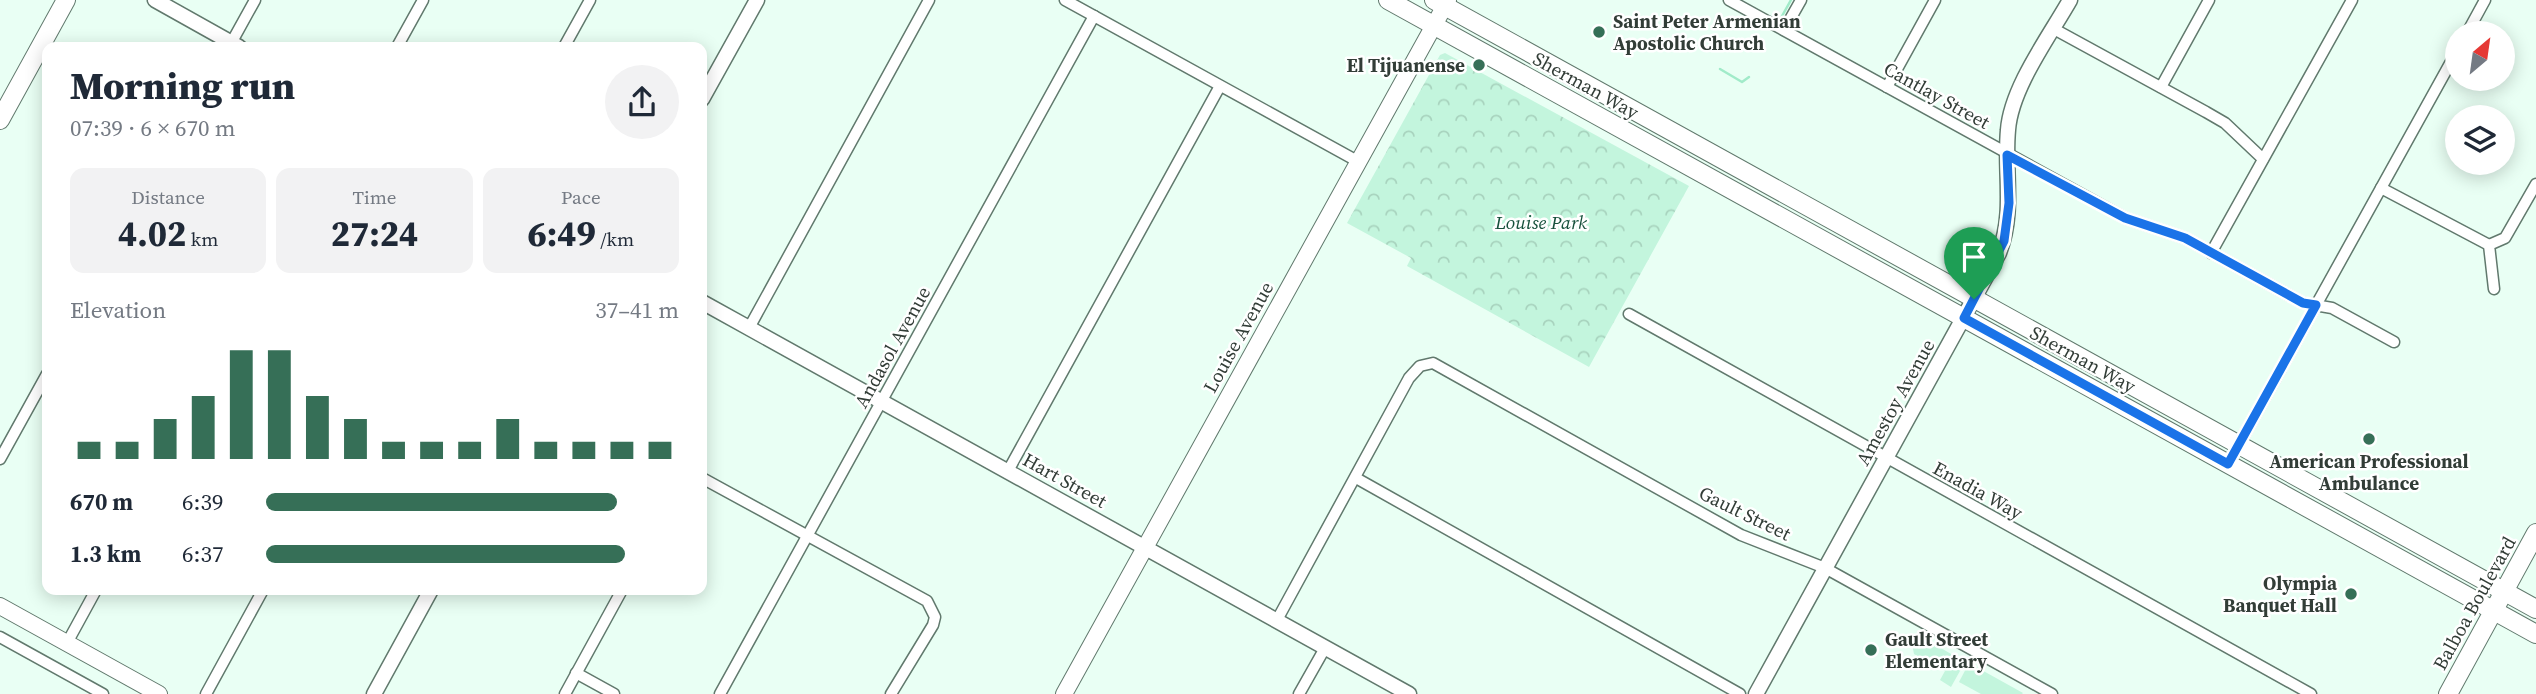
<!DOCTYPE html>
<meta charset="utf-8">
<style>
body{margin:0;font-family:"Source Serif 4",serif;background:#f2f2f3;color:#1f2937;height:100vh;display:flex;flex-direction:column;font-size:26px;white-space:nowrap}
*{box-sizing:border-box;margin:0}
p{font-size:23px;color:#747a83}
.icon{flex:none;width:38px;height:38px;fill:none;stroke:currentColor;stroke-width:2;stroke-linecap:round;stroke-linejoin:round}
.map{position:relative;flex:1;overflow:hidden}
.panel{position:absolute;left:42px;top:42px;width:665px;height:553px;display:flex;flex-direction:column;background:#fff;border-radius:14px;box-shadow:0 4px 18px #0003}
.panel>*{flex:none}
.needle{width:46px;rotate:29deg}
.tools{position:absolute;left:2445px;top:21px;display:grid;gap:14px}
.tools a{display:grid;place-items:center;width:70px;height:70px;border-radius:50%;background:#fff;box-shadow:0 4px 18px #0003;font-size:35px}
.pin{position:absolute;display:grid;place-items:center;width:60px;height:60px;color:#fff;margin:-72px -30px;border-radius:50% 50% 50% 0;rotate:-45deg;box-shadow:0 0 7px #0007}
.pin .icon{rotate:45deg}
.round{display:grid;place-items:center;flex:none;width:74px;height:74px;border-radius:37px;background:#f2f2f3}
.head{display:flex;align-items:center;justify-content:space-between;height:119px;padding:0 28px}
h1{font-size:38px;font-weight:800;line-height:52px}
.stats{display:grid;grid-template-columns:repeat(3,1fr);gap:10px;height:119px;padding:7px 28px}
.stats div{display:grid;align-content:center;border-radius:14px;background:#f2f2f3;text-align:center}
.stats b{font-size:35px;font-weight:800}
.stats small{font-size:19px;font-weight:400}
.stats p{font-size:19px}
.chart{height:196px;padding:14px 28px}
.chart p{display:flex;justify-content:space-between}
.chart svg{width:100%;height:126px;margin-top:7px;stroke:#366f57;stroke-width:6}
ul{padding:0 28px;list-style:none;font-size:23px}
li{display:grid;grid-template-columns:112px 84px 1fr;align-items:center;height:52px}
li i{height:18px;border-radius:9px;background:#366f57}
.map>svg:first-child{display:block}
</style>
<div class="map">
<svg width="2536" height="694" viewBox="0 0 2536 694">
<defs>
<pattern id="forest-crowns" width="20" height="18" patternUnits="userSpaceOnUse" patternTransform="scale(1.75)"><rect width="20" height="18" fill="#c3f5dd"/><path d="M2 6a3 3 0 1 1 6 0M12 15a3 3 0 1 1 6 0" fill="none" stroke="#a8d3be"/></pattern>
</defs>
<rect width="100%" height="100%" fill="#e9fff4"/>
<g fill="#c3f5dd">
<polygon points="1920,636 1965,662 1951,687 1940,680 1945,671 1914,654 1913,649"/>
<polygon points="1969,663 2023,693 2022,694 1981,694 1959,682"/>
</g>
<polygon fill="url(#forest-crowns)" points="1445,53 1689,186 1589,367 1407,266 1411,258 1347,223 1440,55"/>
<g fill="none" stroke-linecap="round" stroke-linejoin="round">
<g stroke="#a1ebc9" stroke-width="2.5">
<polyline points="1777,25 1791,0"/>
<polyline points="1720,69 1742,82 1749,77"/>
</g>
<g stroke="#61796d" stroke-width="13">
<g id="minor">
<polyline points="1065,0 1359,162"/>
<polyline points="1729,0 2125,218 2185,238 2303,303 2332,308 2394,342"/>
<polyline points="2054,29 2206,112 2225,123 2263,159"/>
<polyline points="1784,30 1801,0"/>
<polyline points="2467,33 2485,0"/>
<polyline points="229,47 255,0"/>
<polyline points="397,47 423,0"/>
<polyline points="564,47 590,0"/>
<polyline points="1887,87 1935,0"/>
<polyline points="2161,87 2209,0"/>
<polyline points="2381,188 2489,245"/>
<polyline points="2211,253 2352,0"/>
<polyline points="2494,289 2489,245 2505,238 2536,184"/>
<polyline points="1629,314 2311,694"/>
<polyline points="749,328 929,0"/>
<polyline points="0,459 47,374"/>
<polyline points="2228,464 2457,51"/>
<polyline points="1008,471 1220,86"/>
<polyline points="702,478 927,601 935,617 933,625 891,694"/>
<polyline points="1356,478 1740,694"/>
<polyline points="1277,620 1409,378 1420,366 1433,363 1741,535 1825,568 2052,694"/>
<polyline points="0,637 103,694"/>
<polyline points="67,643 96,590"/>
<polyline points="576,673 614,694"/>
<polyline points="206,694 263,590"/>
<polyline points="565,694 622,590"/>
<polyline points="720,694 1094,16"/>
<polyline points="1299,694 1325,648"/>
</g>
</g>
<g stroke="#61796d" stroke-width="17">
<g id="tertiary">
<polyline points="155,0 239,47"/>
<polyline points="702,99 757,0"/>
<polyline points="702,302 1409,694"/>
<polyline points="374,694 431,590"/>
<path d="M1756 694 1999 253C2015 212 2004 172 2008 130 2011 88 2049 37 2070 0"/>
</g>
</g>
<g stroke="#61796d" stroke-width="18">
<g id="secondary">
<polyline points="0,606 159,694"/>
<polyline points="1064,694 1448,0"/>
</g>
</g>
<g stroke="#61796d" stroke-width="20">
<g id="primary">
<polyline points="1388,0 2536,634"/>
<polyline points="1434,0 2536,609"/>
<polyline points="0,120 66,0"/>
<polyline points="2448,694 2536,533"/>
</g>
</g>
<use href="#minor" stroke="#fff" stroke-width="10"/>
<use href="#tertiary" stroke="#fff" stroke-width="14"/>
<use href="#secondary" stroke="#fff" stroke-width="16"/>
<use href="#primary" stroke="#fff" stroke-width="18"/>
</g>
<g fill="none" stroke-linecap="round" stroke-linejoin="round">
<g stroke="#fff" stroke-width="14">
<polygon id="route" points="2007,155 2125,218 2185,238 2303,303 2316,305 2228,464 1964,318 2004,241 2009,203"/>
</g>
<use href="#route" stroke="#1a73e8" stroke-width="9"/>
</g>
<g fill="#366f57" stroke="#fff" stroke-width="2.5">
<circle cx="1599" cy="32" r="7"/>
<circle cx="1479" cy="65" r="7"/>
<circle cx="2369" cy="439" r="7"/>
<circle cx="2351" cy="594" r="7"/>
<circle cx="1871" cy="650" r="7"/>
</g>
<g text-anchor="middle" stroke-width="5" stroke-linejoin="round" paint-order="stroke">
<g font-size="19" font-weight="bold" fill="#323d37" stroke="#fff" text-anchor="start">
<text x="1613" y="28">Saint Peter Armenian<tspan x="1613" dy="22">Apostolic Church</tspan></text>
<text x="1465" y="72" text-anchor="end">El Tijuanense</text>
<text x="2369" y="468" text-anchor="middle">American Professional<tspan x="2369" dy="22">Ambulance</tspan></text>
<text x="2337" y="590" text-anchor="end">Olympia<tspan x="2337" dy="22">Banquet Hall</tspan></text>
<text x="1885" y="646">Gault Street<tspan x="1885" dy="22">Elementary</tspan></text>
</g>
<g font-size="19" fill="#323d37" stroke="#fff">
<text transform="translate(1586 85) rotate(29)" y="7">Sherman Way</text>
<text transform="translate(1937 95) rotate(29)" y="7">Cantlay Street</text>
<text transform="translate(1238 337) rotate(-61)" y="7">Louise Avenue</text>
<text transform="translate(892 347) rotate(-61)" y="7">Andasol Avenue</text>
<text transform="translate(2083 359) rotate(29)" y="7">Sherman Way</text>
<text transform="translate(1895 402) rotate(-61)" y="7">Amestoy Avenue</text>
<text transform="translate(1065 480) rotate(29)" y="7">Hart Street</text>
<text transform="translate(1978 490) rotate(29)" y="7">Enadia Way</text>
<text transform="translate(1745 513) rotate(26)" y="7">Gault Street</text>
<text transform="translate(2474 603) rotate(-61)" y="7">Balboa Boulevard</text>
</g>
<g font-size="19" font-style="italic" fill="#16503b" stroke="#fff">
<text x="1541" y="229">Louise Park</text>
</g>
</g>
</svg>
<div class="tools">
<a><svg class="needle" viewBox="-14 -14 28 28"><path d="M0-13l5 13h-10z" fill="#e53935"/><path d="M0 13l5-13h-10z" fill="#747a83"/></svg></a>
<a><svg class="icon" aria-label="layers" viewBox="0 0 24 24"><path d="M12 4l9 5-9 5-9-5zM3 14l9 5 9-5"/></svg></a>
</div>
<div class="pin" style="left:1974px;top:299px;background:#1e9e55"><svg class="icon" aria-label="arrive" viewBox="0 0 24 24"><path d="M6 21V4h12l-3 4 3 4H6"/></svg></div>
<section class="panel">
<div class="head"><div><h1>Morning run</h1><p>07:39 · 6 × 670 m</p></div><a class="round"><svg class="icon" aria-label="share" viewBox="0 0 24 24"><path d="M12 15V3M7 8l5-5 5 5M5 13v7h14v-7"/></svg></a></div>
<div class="stats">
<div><p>Distance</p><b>4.02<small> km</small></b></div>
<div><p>Time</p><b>27:24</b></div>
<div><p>Pace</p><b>6:49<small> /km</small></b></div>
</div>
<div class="chart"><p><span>Elevation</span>37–41 m</p>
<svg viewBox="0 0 160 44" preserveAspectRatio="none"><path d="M5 44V38M15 44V38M25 44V30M35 44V22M45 44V6M55 44V6M65 44V22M75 44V30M85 44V38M95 44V38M105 44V38M115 44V30M125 44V38M135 44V38M145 44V38M155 44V38"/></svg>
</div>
<ul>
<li><b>670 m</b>6:39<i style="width:85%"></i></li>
<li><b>1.3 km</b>6:37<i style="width:87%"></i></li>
</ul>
</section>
</div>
